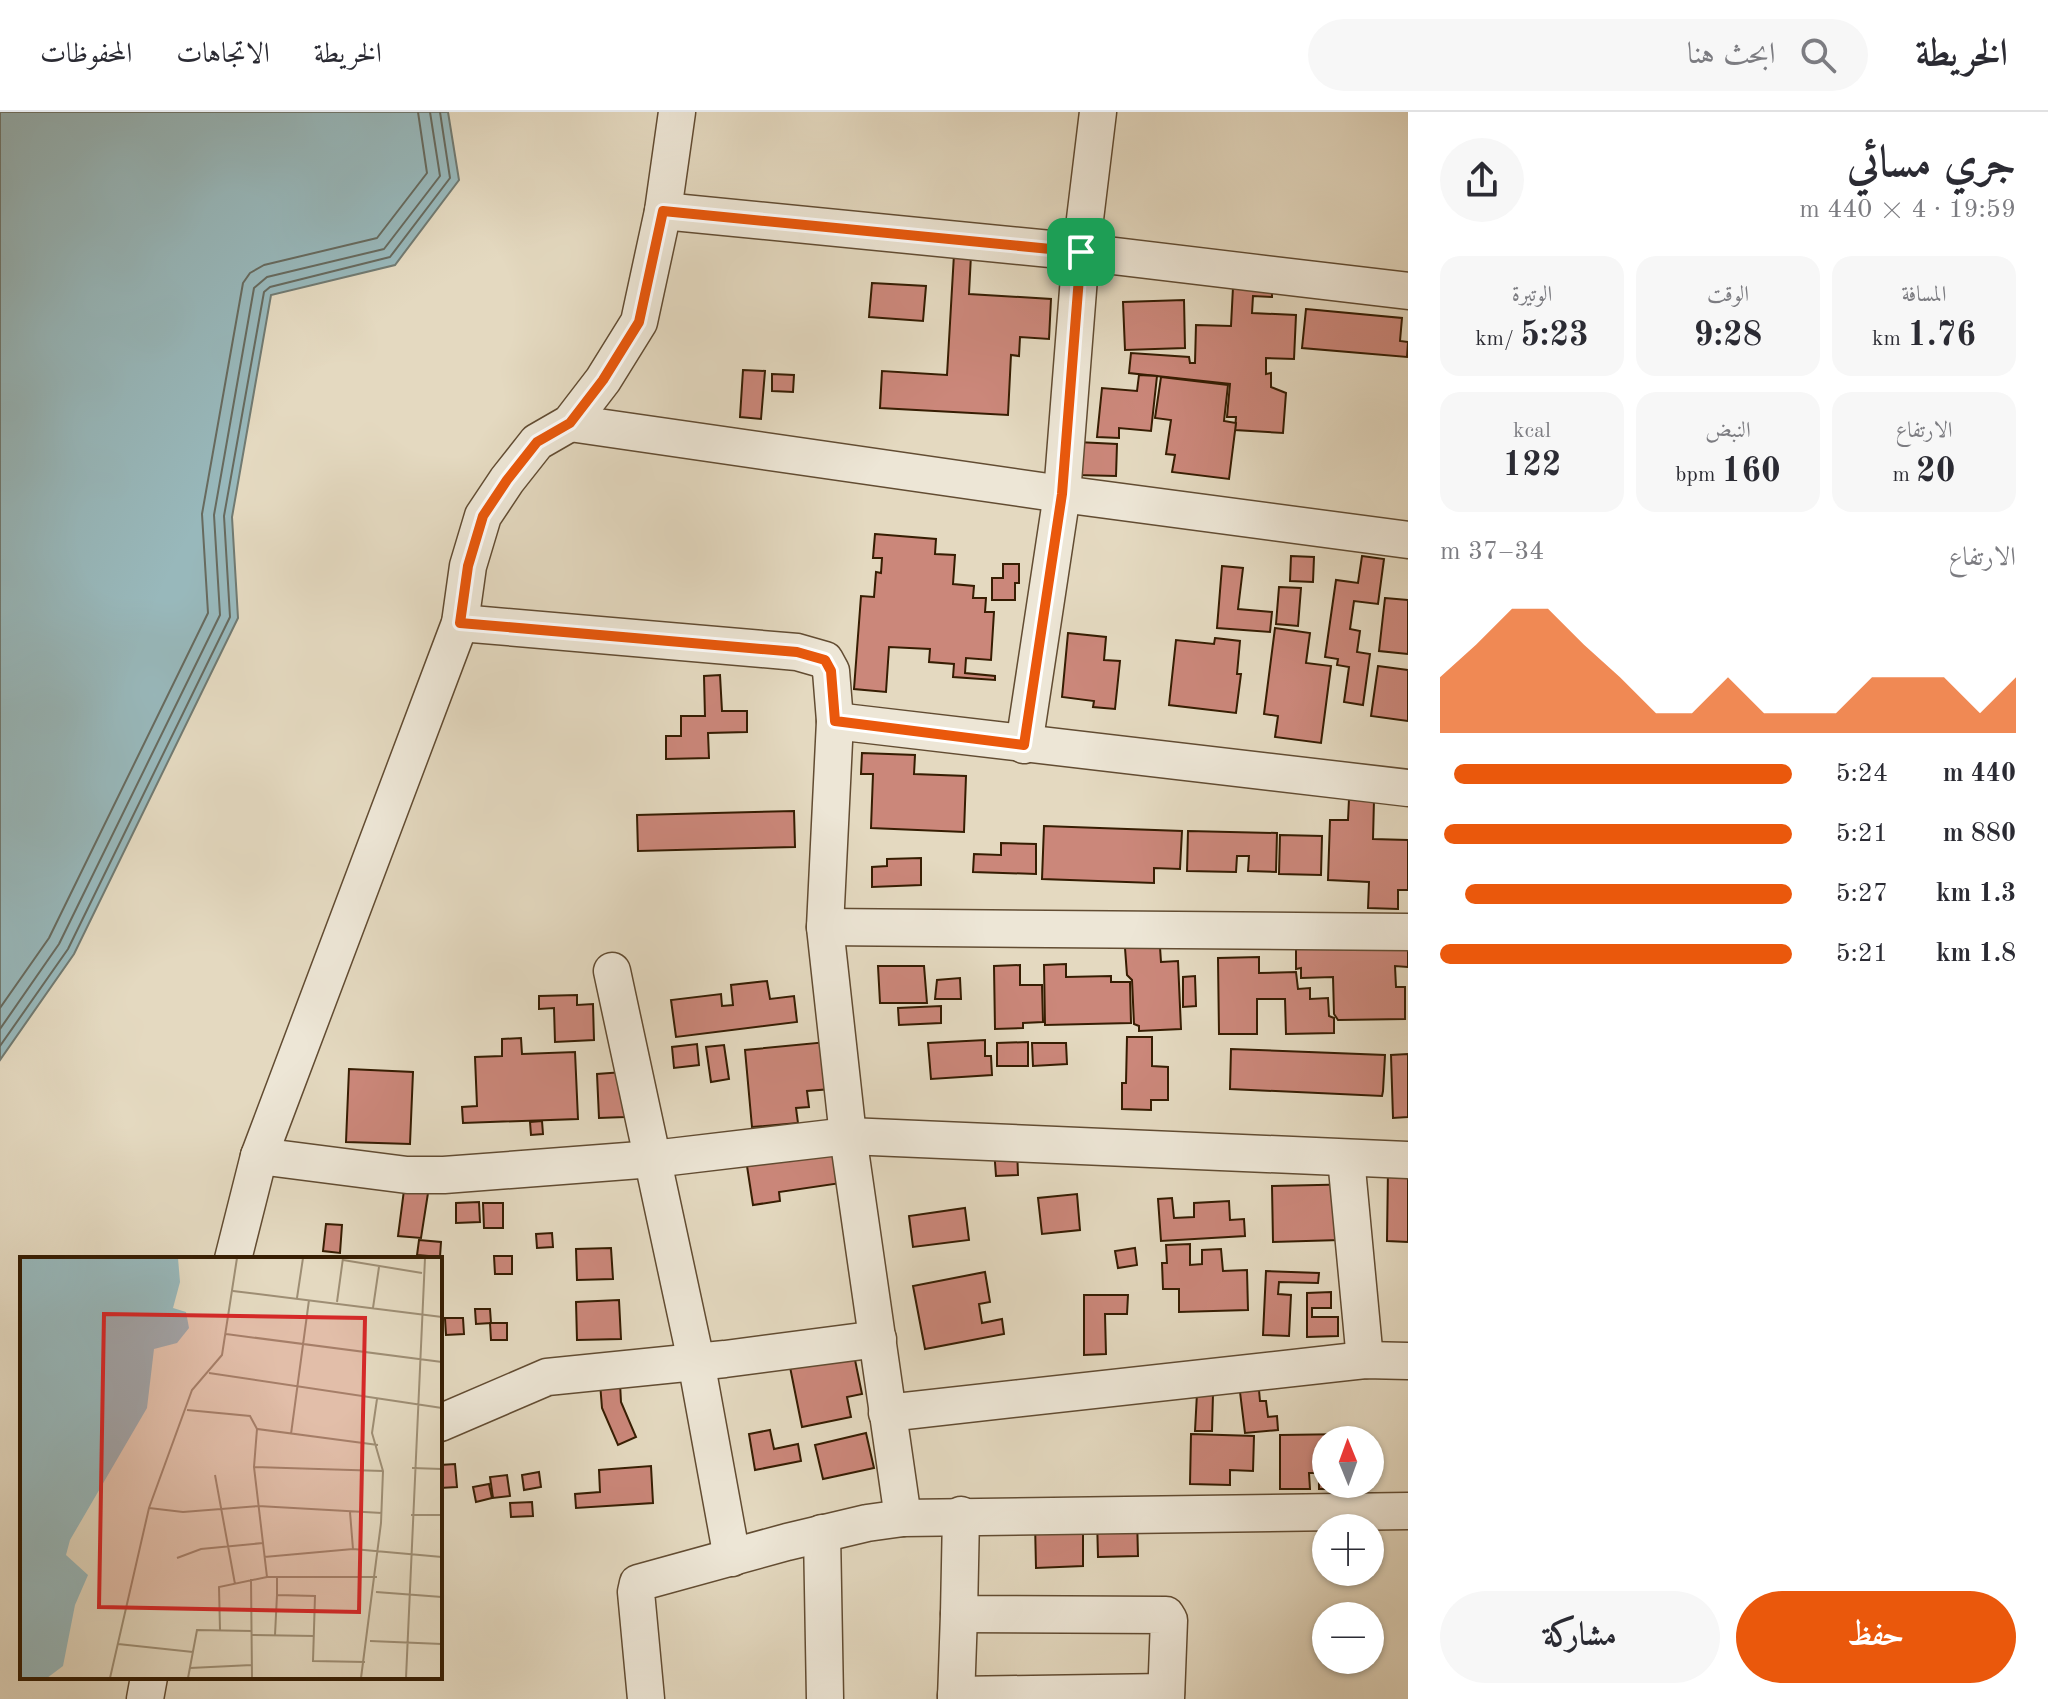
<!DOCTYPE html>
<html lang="ar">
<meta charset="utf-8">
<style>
body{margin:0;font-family:"Old Standard TT",Amiri,serif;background:#f7f7f7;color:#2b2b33;direction:rtl;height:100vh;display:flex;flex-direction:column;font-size:30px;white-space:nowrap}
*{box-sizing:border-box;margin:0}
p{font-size:26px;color:#7c7c81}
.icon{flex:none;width:44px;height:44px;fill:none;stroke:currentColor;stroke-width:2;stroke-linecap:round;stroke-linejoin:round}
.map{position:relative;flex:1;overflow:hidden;direction:ltr}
.drawer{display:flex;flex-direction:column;background:#fff;width:640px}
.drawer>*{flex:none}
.needle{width:52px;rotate:359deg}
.buttons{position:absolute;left:1312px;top:1314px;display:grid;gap:16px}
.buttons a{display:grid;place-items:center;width:72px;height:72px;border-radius:50%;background:#fff;box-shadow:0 2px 6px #0004;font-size:40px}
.pin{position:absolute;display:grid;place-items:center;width:68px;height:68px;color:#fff;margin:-34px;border-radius:16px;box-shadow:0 4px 12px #0006}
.round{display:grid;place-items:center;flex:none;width:84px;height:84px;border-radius:42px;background:#f7f7f7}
.summary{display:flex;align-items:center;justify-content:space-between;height:136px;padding:0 32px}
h1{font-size:44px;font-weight:700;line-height:60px}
.figures{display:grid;grid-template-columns:repeat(3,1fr);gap:12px;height:136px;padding:8px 32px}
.figures div{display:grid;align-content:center;border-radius:20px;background:#f7f7f7;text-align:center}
.figures b{font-size:34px;font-weight:700}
.figures small{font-size:22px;font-weight:400}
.figures p{font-size:22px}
.chart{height:224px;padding:16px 32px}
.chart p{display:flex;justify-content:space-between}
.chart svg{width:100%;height:144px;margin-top:8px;fill:#ea580c;opacity:.7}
.button{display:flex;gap:16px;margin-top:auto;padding:16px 32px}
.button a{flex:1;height:92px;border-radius:48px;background:#ea580c;color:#fff;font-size:32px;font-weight:700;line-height:92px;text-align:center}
.button a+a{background:#f7f7f7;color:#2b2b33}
ul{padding:0 32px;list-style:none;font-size:26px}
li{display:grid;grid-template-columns:128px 96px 1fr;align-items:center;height:60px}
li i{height:20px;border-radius:10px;background:#ea580c}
header{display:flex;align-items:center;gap:48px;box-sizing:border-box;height:112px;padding:0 40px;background:#fff;border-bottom:2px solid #e1e1e2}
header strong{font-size:38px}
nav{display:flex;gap:44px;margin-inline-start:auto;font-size:28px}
.search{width:560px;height:72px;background:#f7f7f7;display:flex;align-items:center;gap:20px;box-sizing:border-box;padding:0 28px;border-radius:44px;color:#7c7c81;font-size:30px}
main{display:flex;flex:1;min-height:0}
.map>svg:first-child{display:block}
</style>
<header>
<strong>الخريطة</strong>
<div class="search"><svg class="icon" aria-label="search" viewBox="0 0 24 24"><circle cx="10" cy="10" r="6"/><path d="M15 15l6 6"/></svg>ابحث هنا</div>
<nav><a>الخريطة</a><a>الاتجاهات</a><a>المحفوظات</a></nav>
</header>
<main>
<section class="drawer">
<div class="summary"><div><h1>جري مسائي</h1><p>19:59 · 4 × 440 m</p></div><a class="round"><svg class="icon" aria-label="share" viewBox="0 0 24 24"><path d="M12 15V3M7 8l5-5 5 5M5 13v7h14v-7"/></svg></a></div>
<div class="figures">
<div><p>المسافة</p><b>1.76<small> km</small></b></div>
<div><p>الوقت</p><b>9:28</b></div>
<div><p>الوتيرة</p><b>5:23<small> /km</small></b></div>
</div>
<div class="figures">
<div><p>الارتفاع</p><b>20<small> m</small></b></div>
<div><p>النبض</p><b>160<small> bpm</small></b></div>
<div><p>kcal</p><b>122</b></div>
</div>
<div class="chart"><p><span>الارتفاع</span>34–37 m</p>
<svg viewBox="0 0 160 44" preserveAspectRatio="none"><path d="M0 44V27L10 17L20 6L30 6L40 17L50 27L60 38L70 38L80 27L90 38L100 38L110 38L120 27L130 27L140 27L150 38L160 27V44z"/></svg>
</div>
<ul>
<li><b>440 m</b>5:24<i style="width:96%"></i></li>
<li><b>880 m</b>5:21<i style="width:99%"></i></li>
<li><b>1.3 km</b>5:27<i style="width:93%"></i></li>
<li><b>1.8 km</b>5:21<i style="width:100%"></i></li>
</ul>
<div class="button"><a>حفظ</a><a>مشاركة</a></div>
</section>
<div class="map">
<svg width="1408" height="1587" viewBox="0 0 1408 1587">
<rect width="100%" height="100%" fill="#e4d9c0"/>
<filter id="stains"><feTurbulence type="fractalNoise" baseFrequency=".0025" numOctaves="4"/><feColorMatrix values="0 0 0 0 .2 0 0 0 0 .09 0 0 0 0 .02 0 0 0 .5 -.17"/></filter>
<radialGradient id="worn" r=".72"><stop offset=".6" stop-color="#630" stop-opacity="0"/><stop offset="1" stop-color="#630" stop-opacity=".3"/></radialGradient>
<polygon fill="#98b8bb" stroke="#717a71" stroke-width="2" points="0,0 448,0 459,68 395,153 271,183 232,405 238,506 74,842 0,948"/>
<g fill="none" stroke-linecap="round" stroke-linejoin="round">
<g stroke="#676a5e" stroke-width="2">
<polyline points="0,896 49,826 208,501 202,402 243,171 250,161 264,153 377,126 427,61 418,0"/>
<polyline points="0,917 59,832 220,503 214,403 254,176 267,165 384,137 440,64 430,0"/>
<polyline points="0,934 68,837 230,505 224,404 264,180 270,175 390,145 450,66 440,0"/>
</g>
</g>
<g fill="#cb877a" stroke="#361d02" stroke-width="2">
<polygon points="954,142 971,143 969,182 1051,187 1049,227 1020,225 1019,244 1011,243 1008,303 880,296 882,259 947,263"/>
<polygon points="872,171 926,174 923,209 869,205"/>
<polygon points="1233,175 1272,177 1272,185 1253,184 1252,201 1296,203 1294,247 1266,246 1266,262 1271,261 1271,275 1286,281 1283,321 1235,318 1236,305 1227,305 1230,272 1129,261 1131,241 1189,245 1190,251 1195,251 1196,213 1231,214"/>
<polygon points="1184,188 1185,236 1125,238 1123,190"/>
<polygon points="1306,197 1402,206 1400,229 1408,230 1407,245 1302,236"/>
<polygon points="743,258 765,259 761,307 740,305"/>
<polygon points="772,262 794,263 793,280 772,279"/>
<polygon points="1139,263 1157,264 1151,319 1119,316 1119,326 1097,325 1102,276 1137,279"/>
<polygon points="1161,265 1228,273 1224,309 1236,311 1229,367 1172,360 1175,343 1166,342 1171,308 1155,306"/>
<polygon points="1077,330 1117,332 1116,364 1077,363"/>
<polygon points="875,422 936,427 935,442 955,443 953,472 974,474 973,486 986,486 985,500 994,500 991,548 966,546 965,561 995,564 995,568 953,565 954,552 929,550 930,537 889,535 886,580 854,577 861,484 874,485 876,460 881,461 882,446 873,446"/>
<polygon points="1291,444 1314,445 1313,470 1290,469"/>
<polygon points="1362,444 1384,447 1378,492 1354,489 1350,517 1360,519 1357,540 1370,542 1363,593 1344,590 1349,555 1337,553 1338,547 1325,545 1336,468 1358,471"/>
<polygon points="1003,452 1019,452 1019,471 1015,471 1015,488 992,488 992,466 1003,466"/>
<polygon points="1222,454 1243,456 1238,497 1272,500 1270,520 1217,516"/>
<polygon points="1279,475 1301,476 1298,514 1276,512"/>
<polygon points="1385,486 1408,488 1408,542 1379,539"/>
<polygon points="1275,516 1310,521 1306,551 1331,554 1321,631 1275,625 1278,604 1264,602"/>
<polygon points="1068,521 1106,525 1104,548 1120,549 1115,597 1093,595 1094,589 1062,585"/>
<polygon points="1215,526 1240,529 1237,562 1241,562 1236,601 1169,593 1176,528 1214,532"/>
<polygon points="1378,554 1408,558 1408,609 1371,604"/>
<polygon points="720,563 722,599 747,599 747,620 708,621 709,646 666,647 666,624 681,624 681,604 705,604 704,564"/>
<polygon points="862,641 915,643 914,662 966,664 964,720 871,716 873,662 861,662"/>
<polygon points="1349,687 1374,688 1373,727 1408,728 1408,778 1398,778 1398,797 1368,796 1369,770 1328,768 1330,708 1348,708"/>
<polygon points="794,699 795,735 638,739 637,703"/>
<polygon points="1044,714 1182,719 1180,757 1154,756 1154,771 1042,767"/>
<polygon points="1188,719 1277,721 1276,760 1248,759 1249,744 1237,744 1236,760 1187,759"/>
<polygon points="1280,723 1322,724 1321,763 1279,762"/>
<polygon points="1001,731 1036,732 1036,762 973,760 974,742 1001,743"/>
<polygon points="921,746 921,773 872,775 872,755 887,754 887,747"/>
<polygon points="1408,830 1408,855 1395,854 1396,875 1405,875 1405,907 1338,908 1334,902 1333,865 1301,866 1301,856 1296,857 1296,832"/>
<polygon points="1160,835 1161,850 1178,849 1181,917 1139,919 1139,914 1134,912 1132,868 1127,863 1125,836"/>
<polygon points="1259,845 1259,861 1296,860 1298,877 1310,876 1310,887 1328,886 1329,904 1334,906 1334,921 1286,922 1285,887 1257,887 1257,922 1219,922 1218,846"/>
<polygon points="1066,852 1066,865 1111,864 1111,870 1130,870 1131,911 1045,913 1044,853"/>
<polygon points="1020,853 1020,873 1042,873 1043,910 1023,911 1023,916 995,917 994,854"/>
<polygon points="878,854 924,854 927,891 880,891"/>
<polygon points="1195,864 1196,894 1183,895 1183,865"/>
<polygon points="960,866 961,887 935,887 937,868"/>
<polygon points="767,869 770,887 794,884 797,910 676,925 671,888 721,882 722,894 733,893 731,873"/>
<polygon points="577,883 577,893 593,892 594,928 555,930 554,896 539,897 539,884"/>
<polygon points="941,894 941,911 899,913 898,896"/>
<polygon points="1127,925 1152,925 1152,954 1168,955 1168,988 1151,988 1151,998 1122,997 1122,971 1126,971"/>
<polygon points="521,926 522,942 575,940 578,1007 463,1011 462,995 477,994 475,945 502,944 502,927"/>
<polygon points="985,928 985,944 991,944 992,963 931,967 928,931"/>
<polygon points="827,930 831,977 807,979 809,995 796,996 798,1011 752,1015 745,938"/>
<polygon points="1028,930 1028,954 997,954 997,931"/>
<polygon points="1032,931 1066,931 1067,952 1033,954"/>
<polygon points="697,932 699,953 674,956 672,935"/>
<polygon points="724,933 729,967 711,970 706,935"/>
<polygon points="1231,937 1385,943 1383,979 1382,984 1230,977"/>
<polygon points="1408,942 1408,1005 1393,1006 1391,943"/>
<polygon points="349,957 413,960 410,1032 346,1030"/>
<polygon points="623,960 625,1005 599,1006 597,962"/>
<polygon points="542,1009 543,1022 531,1023 530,1010"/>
<polygon points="1017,1036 1018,1063 996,1064 994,1037"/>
<polygon points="836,1041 841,1071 779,1080 780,1089 753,1093 747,1054"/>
<polygon points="1388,1056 1408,1056 1408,1130 1387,1129"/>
<polygon points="1363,1072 1340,1128 1273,1130 1272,1074"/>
<polygon points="404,1078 428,1081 421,1126 398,1124"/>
<polygon points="1077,1082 1080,1118 1042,1122 1038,1086"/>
<polygon points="1172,1086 1174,1106 1194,1105 1194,1091 1229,1089 1230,1108 1244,1107 1245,1124 1161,1129 1158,1087"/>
<polygon points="479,1090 480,1110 456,1111 456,1091"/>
<polygon points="483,1091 503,1091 503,1116 484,1116"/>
<polygon points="965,1096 969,1128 913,1135 909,1104"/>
<polygon points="326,1112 342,1113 340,1141 323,1139"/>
<polygon points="552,1121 553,1135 537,1136 536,1122"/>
<polygon points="419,1128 441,1130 440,1145 417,1143"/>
<polygon points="1190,1132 1190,1153 1202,1152 1202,1138 1221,1137 1223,1159 1247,1158 1248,1198 1179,1200 1179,1177 1163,1177 1162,1151 1167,1151 1166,1133"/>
<polygon points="611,1136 613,1167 577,1168 576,1137"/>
<polygon points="1135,1136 1137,1153 1118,1156 1115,1139"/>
<polygon points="494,1144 512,1144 512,1162 495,1162"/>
<polygon points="1266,1159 1319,1161 1318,1171 1279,1170 1278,1182 1291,1183 1289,1224 1263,1223"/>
<polygon points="985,1160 990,1190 979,1192 982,1211 1002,1207 1004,1222 925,1237 913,1174"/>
<polygon points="1331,1180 1331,1196 1312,1196 1312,1205 1338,1205 1338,1224 1307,1225 1307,1181"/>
<polygon points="1084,1183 1128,1183 1127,1202 1105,1202 1106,1242 1084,1243"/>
<polygon points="619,1188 621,1227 577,1228 576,1190"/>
<polygon points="475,1197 490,1197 491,1211 476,1212"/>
<polygon points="445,1206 463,1206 464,1222 446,1223"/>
<polygon points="490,1211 507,1211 507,1228 491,1228"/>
<polygon points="854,1243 862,1282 847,1285 851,1305 802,1315 790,1255"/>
<polygon points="600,1271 620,1271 621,1290 636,1325 618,1333 602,1296"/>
<polygon points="1259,1278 1260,1289 1266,1289 1268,1305 1277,1304 1278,1318 1245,1321 1240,1280"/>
<polygon points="1197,1281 1213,1282 1212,1319 1195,1319"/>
<polygon points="770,1318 774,1337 798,1332 801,1349 755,1358 749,1322"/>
<polygon points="866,1321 874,1356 823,1367 815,1333"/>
<polygon points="1191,1322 1254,1324 1253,1359 1230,1358 1230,1373 1190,1372"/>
<polygon points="1349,1322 1349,1328 1326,1328 1326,1372 1349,1372 1349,1377 1319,1377 1319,1361 1309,1361 1310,1377 1280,1377 1280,1323"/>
<polygon points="455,1352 457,1375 440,1376 440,1353"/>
<polygon points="651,1354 653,1391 576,1396 575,1382 600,1380 599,1358"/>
<polygon points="539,1360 541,1375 524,1378 522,1363"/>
<polygon points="507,1363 510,1384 493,1386 490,1365"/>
<polygon points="489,1372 492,1386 476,1390 473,1375"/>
<polygon points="532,1390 533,1404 511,1405 510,1391"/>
<polygon points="1137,1405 1138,1444 1098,1445 1097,1407"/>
<polygon points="1083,1410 1083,1454 1036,1456 1035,1411"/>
</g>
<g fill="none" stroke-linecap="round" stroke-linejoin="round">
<g stroke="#624c32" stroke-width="39">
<g id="street">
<polyline points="663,99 1081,140 1408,179"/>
<polyline points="570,311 1062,382 1408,428"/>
<polyline points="460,511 797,540 825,548 831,559 835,609"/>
<polyline points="1024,633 1062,382 1081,140 1098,0"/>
<polyline points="825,815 1408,820"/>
<polyline points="612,859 696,1249 732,1446"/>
<polyline points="259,1044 407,1063 444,1063 653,1047 848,1024 1408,1048"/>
<polyline points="1346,1046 1365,1248"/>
<polyline points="233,1147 259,1044 460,511 468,454 483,404 507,368 537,330 570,311 603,268 639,210 663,99 677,0"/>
<polyline points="887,1301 1365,1248 1408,1249"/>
<polyline points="440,1311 547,1265 725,1247 878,1227"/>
<polyline points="961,1403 959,1502 1166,1503 1169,1508 1166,1587"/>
<polyline points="903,1406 848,1024 825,815 835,609 1408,676"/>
<polyline points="822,1421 825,1587"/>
<polyline points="956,1583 1166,1580"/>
<polyline points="145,1587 149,1565"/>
<polyline points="646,1587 636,1480 638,1471 787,1430 867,1411 903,1406 1408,1399"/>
<polyline points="956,1587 959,1502"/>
</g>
</g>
<use href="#street" stroke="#ede6d6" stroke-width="36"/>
</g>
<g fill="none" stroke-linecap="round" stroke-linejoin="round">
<g stroke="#fff" stroke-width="16">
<polygon id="route" points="663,99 1081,140 1062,382 1024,633 835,609 831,559 825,548 797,540 460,511 468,454 483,404 507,368 537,330 570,311 603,268 639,210"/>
</g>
<use href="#route" stroke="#ea580c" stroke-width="10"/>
</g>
<g transform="translate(20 1145)">
<rect width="422" height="422" fill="#e4d9c0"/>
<path d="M0 1H158L160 25 153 51 166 55 169 71 157 86 134 92 127 151 50 283 46 298 68 318 55 348 43 409 27 421H0Z" fill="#98b8bb"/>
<path fill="none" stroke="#9e8e74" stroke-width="2" d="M323 3 402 16M213 34 422 60M277 41 283 1M317 45 323 1M353 51 359 10M206 77 422 105M189 116 422 151M167 153 230 159 237 172M271 177 289 43M234 210 363 214M392 211 422 212M195 218 215 327M129 251 163 255 238 249 362 256M330 255 333 292M391 258H422M244 300 333 292 422 300M157 301 181 292 243 286M257 319V338L295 339 293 404 345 405M247 320 234 210 237 172 358 188M231 322 232 421M356 335 422 340M256 353H295M200 373 199 330 247 320H357M232 378 294 379M255 378 257 338M350 384 422 387M98 387 173 395M170 411 232 408M90 421 129 251 172 133 202 98 217 1M168 421 177 373 232 374M341 421 361 266 363 214 352 176 357 142M386 421 405 1"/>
<path fill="#d62828" fill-opacity="0.15" stroke="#d62828" stroke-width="4" d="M84 57 345 61 339 355 79 350Z"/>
<rect width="422" height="422" fill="none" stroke="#361d02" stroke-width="4"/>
</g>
<rect width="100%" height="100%" filter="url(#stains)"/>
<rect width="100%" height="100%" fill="url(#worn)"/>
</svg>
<div class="buttons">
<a><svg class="needle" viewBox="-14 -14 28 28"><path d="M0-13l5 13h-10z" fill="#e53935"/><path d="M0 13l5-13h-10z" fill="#7c7c81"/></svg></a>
<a>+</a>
<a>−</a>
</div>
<div class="pin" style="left:1081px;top:140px;background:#1e9e55"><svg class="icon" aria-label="arrive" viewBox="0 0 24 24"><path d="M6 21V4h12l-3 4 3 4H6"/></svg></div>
</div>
</main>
